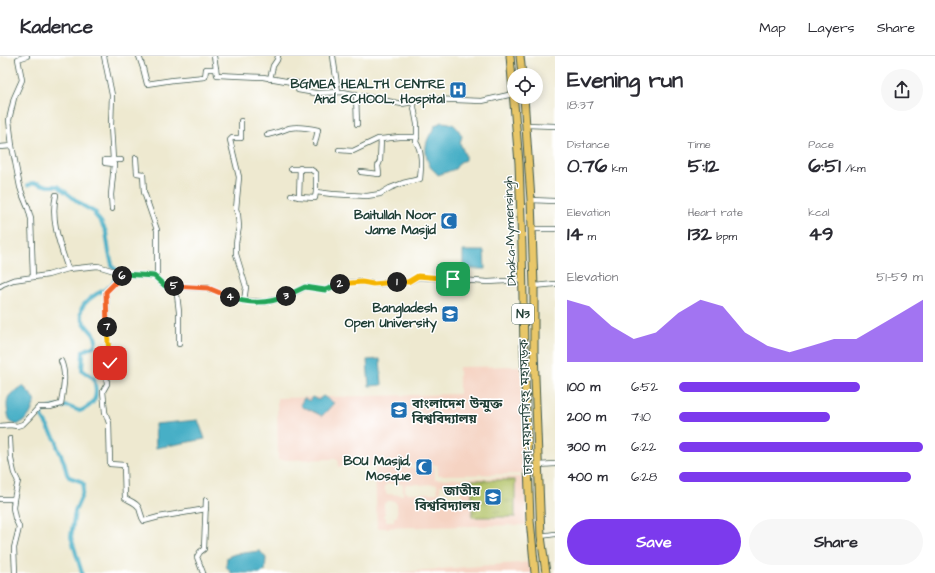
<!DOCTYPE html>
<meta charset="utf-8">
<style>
body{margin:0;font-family:"Architects Daughter","Noto Sans Bengali",sans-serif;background:#f7f7f7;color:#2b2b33;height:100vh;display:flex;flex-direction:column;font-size:15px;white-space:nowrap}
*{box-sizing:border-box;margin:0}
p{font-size:13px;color:#7c7c81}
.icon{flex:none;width:22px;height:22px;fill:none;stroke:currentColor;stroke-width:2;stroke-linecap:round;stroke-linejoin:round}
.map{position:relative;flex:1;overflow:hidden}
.side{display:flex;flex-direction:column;background:#fff;width:380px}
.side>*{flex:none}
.tools{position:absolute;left:507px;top:12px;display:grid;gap:8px}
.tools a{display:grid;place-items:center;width:36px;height:36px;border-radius:50%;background:#fff;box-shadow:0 2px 10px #0003;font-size:20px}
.pin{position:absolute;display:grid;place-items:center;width:34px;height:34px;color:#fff;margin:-17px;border-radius:8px;box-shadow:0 2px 6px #0006}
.km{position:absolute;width:20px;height:20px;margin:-10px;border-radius:50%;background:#222;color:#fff;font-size:11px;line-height:20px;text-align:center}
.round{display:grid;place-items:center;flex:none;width:42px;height:42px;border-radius:21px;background:#f7f7f7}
.overview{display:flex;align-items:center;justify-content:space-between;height:68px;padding:0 12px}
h1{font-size:22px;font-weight:700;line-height:30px}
.metrics{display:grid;grid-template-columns:repeat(3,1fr);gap:6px;height:68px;padding:4px 12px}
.metrics div{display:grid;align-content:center}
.metrics b{font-size:20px;font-weight:700}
.metrics small{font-size:11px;font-weight:400}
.metrics p{font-size:11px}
.chart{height:112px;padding:8px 12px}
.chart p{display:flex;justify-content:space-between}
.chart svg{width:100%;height:72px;margin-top:4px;fill:#7c3aed;opacity:.7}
.action{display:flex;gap:8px;margin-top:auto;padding:8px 12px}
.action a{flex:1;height:46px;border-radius:24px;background:#7c3aed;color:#fff;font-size:16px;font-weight:700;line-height:46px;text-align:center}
.action a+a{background:#f7f7f7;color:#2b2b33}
ul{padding:0 12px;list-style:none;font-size:13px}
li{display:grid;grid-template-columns:64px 48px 1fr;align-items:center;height:30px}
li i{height:10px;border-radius:5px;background:#7c3aed}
header{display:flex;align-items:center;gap:24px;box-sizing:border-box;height:56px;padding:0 20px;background:#fff;border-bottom:1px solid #e1e1e2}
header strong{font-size:19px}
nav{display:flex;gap:22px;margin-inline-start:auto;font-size:14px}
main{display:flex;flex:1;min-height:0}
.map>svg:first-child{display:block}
</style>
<header>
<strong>Kadence</strong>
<nav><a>Map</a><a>Layers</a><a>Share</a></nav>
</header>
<main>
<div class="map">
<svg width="555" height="517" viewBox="0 0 555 517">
<defs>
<pattern id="park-tufts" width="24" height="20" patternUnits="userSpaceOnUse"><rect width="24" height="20" fill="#b0c164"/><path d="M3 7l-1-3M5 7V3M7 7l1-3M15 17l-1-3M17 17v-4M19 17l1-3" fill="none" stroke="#8f9e53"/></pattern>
</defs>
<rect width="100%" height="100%" fill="#fff"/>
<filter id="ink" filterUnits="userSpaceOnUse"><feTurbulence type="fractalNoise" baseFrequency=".025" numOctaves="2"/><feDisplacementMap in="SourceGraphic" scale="8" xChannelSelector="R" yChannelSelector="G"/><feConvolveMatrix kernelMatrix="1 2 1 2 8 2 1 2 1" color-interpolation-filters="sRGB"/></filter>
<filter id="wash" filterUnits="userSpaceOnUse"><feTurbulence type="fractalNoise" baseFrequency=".012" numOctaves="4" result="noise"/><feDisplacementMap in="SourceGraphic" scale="16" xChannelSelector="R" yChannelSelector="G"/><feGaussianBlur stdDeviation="0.9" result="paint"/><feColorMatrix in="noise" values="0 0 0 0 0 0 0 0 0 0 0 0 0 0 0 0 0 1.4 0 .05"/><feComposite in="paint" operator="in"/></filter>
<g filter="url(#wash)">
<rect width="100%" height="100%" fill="#eee9d0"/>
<g fill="#f5d3c2" fill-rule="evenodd">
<polygon points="521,310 523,418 438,419 437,409 338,411 338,403 278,404 277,342 459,338 459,311"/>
<path d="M435 411V423L525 421 526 469 377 472 375 412ZM445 427H454V429H461V448H440L439 447V442H440V440H439V437L440 436V429H445ZM386 428H403V439L386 438V435H385V430L386 429ZM407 428H420V429L437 428 438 437H407L405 436V429ZM386 445H395V447H397V461H394V465H386V461H384V458H385V456H384V454H385V452H384V447H386Z"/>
<polygon points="531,506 533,517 393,517 428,514"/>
</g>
<rect fill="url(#park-tufts)" stroke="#687f4c" x="472" y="424" width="43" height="37"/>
<g fill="#47afc6" stroke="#33767d">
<path d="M442 66C454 67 456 69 462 80L460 87 465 99V104L460 106 455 113 438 119C436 116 433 114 431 112 426 104 424 91 428 83 430 76 434 77 435 69Z"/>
<polygon points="463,195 484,195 485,213 463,213"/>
<polygon points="380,303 382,329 369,330 367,304"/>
<path d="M23 330 30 337 35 346C30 359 30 362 17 369L10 366C8 359 5 347 9 340 12 336 19 333 23 330Z"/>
<polygon points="323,340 334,347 322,360 306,352 303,352 300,349 304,342 309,345 312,341 318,344"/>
<polygon points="198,364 205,383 156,392 155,368"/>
<polygon points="260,495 266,502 265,515 260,517 231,517 226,510 227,501 235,498"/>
</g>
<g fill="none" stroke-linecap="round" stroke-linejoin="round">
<g stroke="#47afc6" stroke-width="4">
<polyline points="28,129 33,127 37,127 48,130 58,130 82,149 96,157 95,159 101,166 106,176 109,197 112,208 112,211 118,215"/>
<path d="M82 517 71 481 75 455 82 439 84 429 80 425 69 421 67 418 64 406 57 390V386L42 361V357L44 355 51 352 67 350 80 355C97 348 98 339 94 322L89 319 82 314 83 295 94 290 96 285 95 280C80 263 72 254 95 239 100 236 107 233 111 229 114 226 116 222 118 219"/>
</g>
</g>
</g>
<g filter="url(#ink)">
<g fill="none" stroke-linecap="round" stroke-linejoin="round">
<g stroke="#3e574b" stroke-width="6">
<g id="minor">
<polyline points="104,0 112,39 111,70 113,104 121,104"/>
<polyline points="139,0 143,12 147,28 173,24 205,21 206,13 216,13"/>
<polyline points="214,0 217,19 263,21 297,27 298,34 315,37 343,36 402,48 429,43 482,45 513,38"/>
<polyline points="333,0 338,36"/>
<polyline points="270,23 273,10 277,4 278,0"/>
<polyline points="356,38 357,68"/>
<polyline points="413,46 417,68 417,81"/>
<polyline points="241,65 241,82 232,82 230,84 239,121 236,153 238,159 239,171 236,187 236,198 246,231 244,245"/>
<polyline points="526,69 555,70"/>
<path d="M267 79C275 77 282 75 289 72 299 70 309 72 318 74L315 87"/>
<polyline points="12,90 20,131 23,140 28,152 31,163 33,221"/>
<polyline points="0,91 12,90 9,64 14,42 22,24 18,3 27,0"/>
<polyline points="339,94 353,95 378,83 381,83"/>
<polyline points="136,102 137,117 143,118 144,136 147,145 157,174 157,217 154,220"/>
<polyline points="291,113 310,113 316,117 316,136 315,142 299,141 291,139"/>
<path d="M316 136 332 138 367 140 380 138 390 132 403 127 420 123C421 112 423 96 416 86L417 81H400L381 83 380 105 378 110 379 118 361 116"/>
<path d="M56 139C50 164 60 189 68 213"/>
<polyline points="299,141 300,112"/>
<polyline points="531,144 555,145"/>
<polyline points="112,153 111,139 114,108 105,107 105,104 113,104"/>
<polyline points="532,173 555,173"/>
<polyline points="0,230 3,228 13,224 48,219 68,213 98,210 124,218"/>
<polyline points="176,230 179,256 179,288"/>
<polyline points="534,230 555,228"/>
<path d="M0 370 10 369 17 370 23 368 28 363 39 351H50L61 348C63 333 67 319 61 305"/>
<polyline points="10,383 11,403 14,417 18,425 14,443 13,452 15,462 19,471 18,476 14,492 15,517"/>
<polyline points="538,409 555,408"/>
<polyline points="0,443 14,443"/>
<path d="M206 453 159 461 144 465C141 461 141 457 139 452 137 447 130 445 125 442L124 409 110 408 109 367 105 356 103 335 107 328 106 318 110 310V307L108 286 106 236 124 218 154 220 165 230 208 232 238 244 264 246 284 242 305 231 325 234 341 227 362 226 373 228 408 226 418 221 488 226 522 224"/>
<polyline points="541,480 555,478"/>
<polyline points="203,517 197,501 200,496 204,493 206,444"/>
</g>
</g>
<g stroke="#3e574b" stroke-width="9">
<g id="trunk">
<polyline points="510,0 519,107 522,191 524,295 530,464 535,517"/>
<polyline points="520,0 522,19"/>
<polyline points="524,41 531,144 534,230 534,295 541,480 546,517"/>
</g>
</g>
<use href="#minor" stroke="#fff" stroke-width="4.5"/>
<use href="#trunk" stroke="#e9c769" stroke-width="7"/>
</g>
</g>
<g fill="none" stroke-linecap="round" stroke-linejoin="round" filter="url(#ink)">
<g stroke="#fff" stroke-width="8">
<polyline id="split-1" points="397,226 408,226 418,220 453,223"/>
</g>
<g stroke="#fff" stroke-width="8">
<polyline id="split-2" points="340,228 362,226 373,228 397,226"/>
</g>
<g stroke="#fff" stroke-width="8">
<polyline id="split-3" points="286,240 305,231 325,234 340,228"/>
</g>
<g stroke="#fff" stroke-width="8">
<path id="split-4" d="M230 241C247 248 269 248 286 240"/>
</g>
<g stroke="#fff" stroke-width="8">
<polyline id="split-5" points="174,230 208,232 230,241"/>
</g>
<g stroke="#fff" stroke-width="8">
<polyline id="split-6" points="122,220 124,218 154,220 165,230 174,230"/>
</g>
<g stroke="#fff" stroke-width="8">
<polyline id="split-7" points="107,271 106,236 122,220"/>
</g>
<g stroke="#fff" stroke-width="8">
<polyline id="split-8" points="107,271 108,286 110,307"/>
</g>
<use href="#split-1" stroke="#f5b400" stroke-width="5"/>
<use href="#split-2" stroke="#f5b400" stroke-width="5"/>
<use href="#split-3" stroke="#22a559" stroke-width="5"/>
<use href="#split-4" stroke="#22a559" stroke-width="5"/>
<use href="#split-5" stroke="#f0652b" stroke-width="5"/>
<use href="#split-6" stroke="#22a559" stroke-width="5"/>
<use href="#split-7" stroke="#f0652b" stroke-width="5"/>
<use href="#split-8" stroke="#f5b400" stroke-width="5"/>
</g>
<defs>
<g id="hospital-square" transform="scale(0.9)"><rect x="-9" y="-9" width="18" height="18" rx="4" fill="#1f6fb2" stroke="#fff"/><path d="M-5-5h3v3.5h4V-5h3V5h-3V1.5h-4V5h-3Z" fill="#fff"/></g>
<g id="mosque-square" transform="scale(0.9)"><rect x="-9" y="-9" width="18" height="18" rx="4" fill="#1f6fb2" stroke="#fff"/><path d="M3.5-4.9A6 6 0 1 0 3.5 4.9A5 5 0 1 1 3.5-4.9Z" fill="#fff"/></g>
<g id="university-square" transform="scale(0.9)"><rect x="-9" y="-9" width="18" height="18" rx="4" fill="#1f6fb2" stroke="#fff"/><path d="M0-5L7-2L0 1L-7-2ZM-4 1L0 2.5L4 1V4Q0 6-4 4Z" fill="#fff"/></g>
</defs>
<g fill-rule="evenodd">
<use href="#hospital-square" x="458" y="34"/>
<use href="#mosque-square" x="449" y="165"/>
<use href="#university-square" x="450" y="258"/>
<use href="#university-square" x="399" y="354"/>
<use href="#mosque-square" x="424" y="411"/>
<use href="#university-square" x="493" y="441"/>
</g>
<g text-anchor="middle" stroke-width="3" stroke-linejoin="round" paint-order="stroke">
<rect fill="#fff" stroke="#627771" stroke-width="1" x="512" y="248" width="22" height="20" rx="3"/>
<g font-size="12" font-weight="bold" fill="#1f3d34">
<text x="523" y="262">N3</text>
</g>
<g font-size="13" font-weight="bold" fill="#1f3d34" stroke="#fff" text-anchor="end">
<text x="445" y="32">BGMEA HEALTH CENTRE<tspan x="445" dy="15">And SCHOOL, Hospital</tspan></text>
<text x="436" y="163">Baitullah Noor<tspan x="436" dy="15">Jame Masjid</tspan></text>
<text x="437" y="256">Bangladesh<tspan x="437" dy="15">Open University</tspan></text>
<text x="412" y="352" text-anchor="start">বাংলাদেশ উন্মুক্ত<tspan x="412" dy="15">বিশ্ববিদ্যালয়</tspan></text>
<text x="411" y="409">BOU Masjid,<tspan x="411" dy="15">Mosque</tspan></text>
<text x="480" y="439">জাতীয়<tspan x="480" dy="15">বিশ্ববিদ্যালয়</tspan></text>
</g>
<g font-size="13" fill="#1f3d34" stroke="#fff">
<text transform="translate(509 175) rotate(-92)" y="5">Dhaka-Mymensingh</text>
<text transform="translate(525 351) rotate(-92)" y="5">ঢাকা-ময়মনসিংহ মহাসড়ক</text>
</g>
</g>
</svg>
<div class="tools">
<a><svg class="icon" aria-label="locate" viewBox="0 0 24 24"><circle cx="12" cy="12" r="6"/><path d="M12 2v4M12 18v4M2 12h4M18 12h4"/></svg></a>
</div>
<div class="pin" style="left:453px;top:223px;background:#1e9e55"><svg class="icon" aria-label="arrive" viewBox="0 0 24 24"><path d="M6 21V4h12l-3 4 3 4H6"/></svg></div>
<div class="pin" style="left:110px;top:307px;background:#d93025"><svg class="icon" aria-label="check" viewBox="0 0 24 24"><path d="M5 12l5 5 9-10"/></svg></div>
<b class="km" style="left:397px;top:226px">1</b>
<b class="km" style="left:340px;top:228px">2</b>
<b class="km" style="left:286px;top:240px">3</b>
<b class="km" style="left:230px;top:241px">4</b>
<b class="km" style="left:174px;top:230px">5</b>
<b class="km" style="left:122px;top:220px">6</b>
<b class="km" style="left:107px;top:271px">7</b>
</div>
<section class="side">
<div class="overview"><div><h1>Evening run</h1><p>18:37</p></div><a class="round"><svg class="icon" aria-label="share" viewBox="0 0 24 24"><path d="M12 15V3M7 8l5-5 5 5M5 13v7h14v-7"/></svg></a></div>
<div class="metrics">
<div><p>Distance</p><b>0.76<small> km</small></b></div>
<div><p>Time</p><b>5:12</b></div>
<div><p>Pace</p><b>6:51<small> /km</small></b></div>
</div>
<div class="metrics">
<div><p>Elevation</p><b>14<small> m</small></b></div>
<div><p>Heart rate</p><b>132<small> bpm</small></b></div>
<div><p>kcal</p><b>49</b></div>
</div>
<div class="chart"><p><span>Elevation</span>51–59 m</p>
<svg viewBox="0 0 160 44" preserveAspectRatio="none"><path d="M0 44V6L10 10L20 22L30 30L40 26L50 14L60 6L70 10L80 26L90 34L100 38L110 34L120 30L130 30L140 22L150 14L160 6V44z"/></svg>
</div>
<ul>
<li><b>100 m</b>6:52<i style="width:74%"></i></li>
<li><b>200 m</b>7:10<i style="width:62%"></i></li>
<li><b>300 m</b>6:22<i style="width:100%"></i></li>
<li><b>400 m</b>6:28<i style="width:95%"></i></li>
</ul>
<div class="action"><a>Save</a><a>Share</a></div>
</section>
</main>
